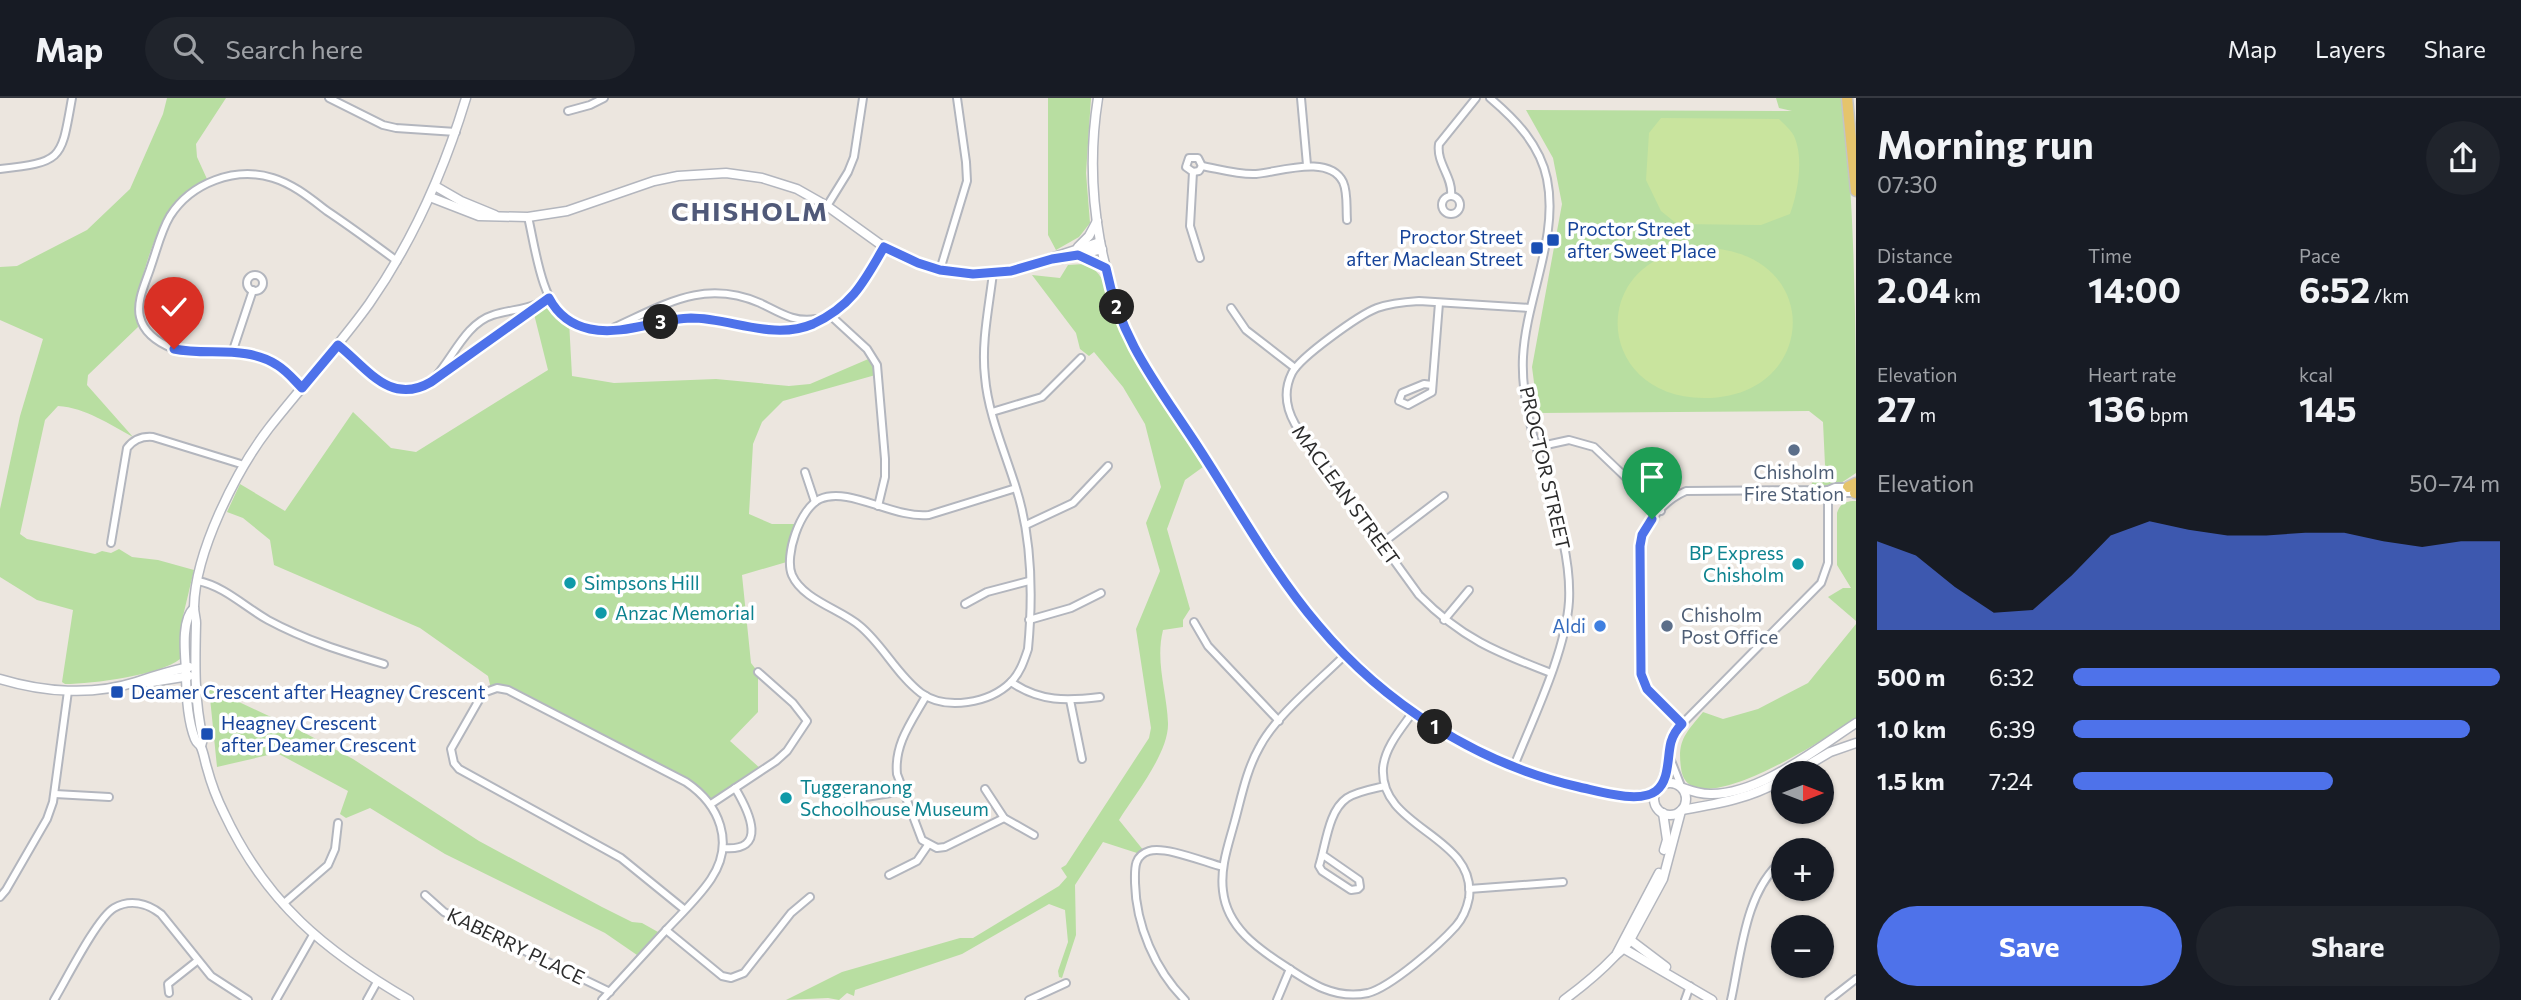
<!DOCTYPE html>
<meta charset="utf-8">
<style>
body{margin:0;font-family:Commissioner,sans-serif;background:#20242c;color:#f1f3f6;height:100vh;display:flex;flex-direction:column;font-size:26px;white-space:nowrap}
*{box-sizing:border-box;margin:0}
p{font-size:23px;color:#9ea1a6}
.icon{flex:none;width:38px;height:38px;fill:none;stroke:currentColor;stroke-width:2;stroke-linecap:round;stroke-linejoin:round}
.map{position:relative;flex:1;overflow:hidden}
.drawer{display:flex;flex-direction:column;background:#171b24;width:665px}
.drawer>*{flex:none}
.needle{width:46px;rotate:90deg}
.tools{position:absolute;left:1771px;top:663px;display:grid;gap:14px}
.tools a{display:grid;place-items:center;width:63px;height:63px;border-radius:50%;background:#171b24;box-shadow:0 2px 5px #0004;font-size:35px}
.pin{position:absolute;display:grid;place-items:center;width:60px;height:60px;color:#fff;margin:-72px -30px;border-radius:50% 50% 50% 0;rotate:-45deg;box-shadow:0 0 7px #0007}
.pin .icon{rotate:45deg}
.km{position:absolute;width:35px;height:35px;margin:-18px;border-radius:50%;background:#222;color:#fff;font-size:19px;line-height:35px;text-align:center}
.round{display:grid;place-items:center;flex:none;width:74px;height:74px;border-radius:37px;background:#20242c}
.head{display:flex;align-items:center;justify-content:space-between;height:119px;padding:0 21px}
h1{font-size:38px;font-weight:700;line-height:52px}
.figures{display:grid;grid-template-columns:repeat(3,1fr);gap:10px;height:119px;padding:7px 21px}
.figures div{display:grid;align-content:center}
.figures b{font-size:35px;font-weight:700}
.figures small{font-size:19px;font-weight:400}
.figures p{font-size:19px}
.chart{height:196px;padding:14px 21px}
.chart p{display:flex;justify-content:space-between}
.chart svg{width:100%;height:126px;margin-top:7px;fill:#4e72ea;opacity:.7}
.cta{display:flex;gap:14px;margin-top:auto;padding:14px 21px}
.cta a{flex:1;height:80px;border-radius:42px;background:#4e72ea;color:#fff;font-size:28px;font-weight:700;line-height:80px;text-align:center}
.cta a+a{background:#20242c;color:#f1f3f6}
ul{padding:0 21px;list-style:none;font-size:23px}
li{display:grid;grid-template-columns:112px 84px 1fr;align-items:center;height:52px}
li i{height:18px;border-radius:9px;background:#4e72ea}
header{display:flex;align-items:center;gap:42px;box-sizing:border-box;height:98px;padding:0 35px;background:#171b24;border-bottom:2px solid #363941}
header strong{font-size:33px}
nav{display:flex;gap:38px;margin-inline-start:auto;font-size:24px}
.search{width:490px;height:63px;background:#20242c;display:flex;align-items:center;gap:18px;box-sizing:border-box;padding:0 24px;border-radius:38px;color:#9ea1a6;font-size:26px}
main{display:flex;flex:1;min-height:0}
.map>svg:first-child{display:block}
</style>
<header>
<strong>Map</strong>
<div class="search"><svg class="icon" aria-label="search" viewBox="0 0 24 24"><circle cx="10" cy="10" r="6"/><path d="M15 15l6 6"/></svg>Search here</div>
<nav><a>Map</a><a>Layers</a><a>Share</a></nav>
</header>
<main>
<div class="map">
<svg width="1856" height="902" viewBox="0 0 1856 902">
<rect width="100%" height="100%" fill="#ece6df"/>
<g fill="#b8dea1">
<path d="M167 0H226L196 46 197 59 207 81C194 88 182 97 173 109 153 134 133 198 138 229L88 277 87 287 133 339C109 326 86 310 58 308L45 322 20 436 27 441 95 456 102 453 111 455 119 451 132 459 158 462 194 472 183 518 180 561C160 577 93 586 65 586L62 584 73 512 37 502 0 479V411L20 318 43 241 0 222V169L17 168 87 132 130 91 163 16Z"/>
<polygon points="1048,0 1091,0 1086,75 1090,125 1079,139 1056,152 1048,137"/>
<path d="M1776 0H1843C1856 125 1856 249 1856 375L1835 389 1810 388 1825 367 1823 324 1809 313 1538 315 1532 269 1562 106 1553 60 1526 12 1792 13 1779 10Z"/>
<path d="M1084 166C1109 174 1110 208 1119 229 1141 279 1174 324 1203 369L1185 382 1167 431 1190 511 1183 522V529L1163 532C1155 564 1167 594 1168 625 1169 655 1135 696 1119 722L1144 753 1140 756 1103 744 1075 787 1076 837 1062 880 1059 879 1058 873 1068 844 1065 812 1049 806 962 856 855 892 854 898 847 895 839 902 828 900 786 902 842 874 960 840H973L1059 788 1067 779 1061 770 1066 767 1149 640 1151 630 1136 531 1160 473 1146 425 1161 389 1145 326 1123 289 1094 254 1089 258 1080 251 1076 235 1032 177 1060 180 1068 167Z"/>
<polygon points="549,200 569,223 572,278 614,285 716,281 789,288 810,286 873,259 879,276 783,303 762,324 753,346 749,416 772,426 800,426 790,463 742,477 751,565 758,574 758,614 730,643 762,672 711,706 698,692 508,592 491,591 488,578 420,530 274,467 270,442 243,420 227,414 240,386 285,413 353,314 391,350 416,354 548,272 533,212"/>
<path d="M1856 403V523L1828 499 1843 490H1851L1837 467V415C1840 405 1846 403 1856 403Z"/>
<path d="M1856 526V621C1833 635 1688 733 1681 670 1677 642 1686 635 1703 614L1723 621 1758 611 1808 585Z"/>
<polygon points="209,590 303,634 353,661 479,743 602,809 632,824 642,825 658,834 637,857 605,835 445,756 370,710 346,720 340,716 348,693 277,655 217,669"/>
</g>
<g fill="#c9e49e">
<path d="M1661 20 1779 21C1784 26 1791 32 1794 38 1804 60 1798 94 1790 116L1761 127 1677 126 1661 113 1646 82 1649 35Z"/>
<path d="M1706 150C1825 154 1819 300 1704 300 1590 299 1587 152 1706 150Z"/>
</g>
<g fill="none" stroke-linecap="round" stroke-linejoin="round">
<g stroke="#b3b6be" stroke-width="10">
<g id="minor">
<polyline points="329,0 383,27 396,30 456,34"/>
<polyline points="1301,0 1307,67"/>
<path d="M1490 0C1516 22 1540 47 1547 81 1559 140 1526 200 1523 259 1519 341 1573 423 1569 503 1566 553 1533 621 1514 668"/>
<polyline points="568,13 590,7 604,0"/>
<path d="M0 71C64 64 61 61 72 0"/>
<path d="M1193 74 1199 73 1202 68C1219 71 1238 77 1256 76 1279 74 1329 56 1343 84 1348 95 1346 110 1347 122"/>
<polyline points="1193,74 1190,128 1200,160"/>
<polyline points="1193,74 1186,69 1189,60 1198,60 1202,68"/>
<path d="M1451 97C1453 79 1436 65 1439 46L1476 0"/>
<circle cx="1451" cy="107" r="9"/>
<polyline points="827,108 848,74 854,59 863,0"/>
<path d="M528 119C535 148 541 204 567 222 603 247 652 220 692 220 732 221 774 243 813 225 852 208 865 184 884 149"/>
<polyline points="940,172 967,83 966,64 957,0"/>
<path d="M993 175C989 209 981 245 985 279 988 316 1005 354 1016 390L929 417C894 421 849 388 820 401 800 410 784 458 792 477 803 502 840 511 860 528 883 547 897 577 921 595 946 613 990 605 1011 584 1020 575 1024 563 1028 551 1033 498 1032 440 1016 390"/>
<circle cx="255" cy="185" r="8"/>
<polyline points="1231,210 1246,232 1295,270"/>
<path d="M1530 210 1419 203C1404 204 1391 205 1377 210 1359 217 1300 259 1292 275 1283 293 1286 310 1295 326L1419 497C1461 540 1496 554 1551 575"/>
<polyline points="830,217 867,251 877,267 885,361 885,379 878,408"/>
<path d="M615 229C666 206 704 181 760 205 779 214 794 225 816 221"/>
<path d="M338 247C367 271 390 308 431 284L539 208 544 202"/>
<polyline points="232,255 253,192"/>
<path d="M437 277C454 257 467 225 493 217 508 212 523 212 537 206"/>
<polyline points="1432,287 1424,286 1402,295 1399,303 1408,307 1432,294 1439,205"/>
<path d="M302 290C294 282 287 273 277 267 247 247 207 259 174 251 159 245 144 236 140 219 136 203 146 184 151 168 157 151 161 133 170 118 191 85 235 68 273 80 293 86 310 100 327 113 351 129 374 146 397 163"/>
<polyline points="992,314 1042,299 1081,260"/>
<polyline points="1537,349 1569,342 1594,349 1661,413"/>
<polyline points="805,374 815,404"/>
<polyline points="1828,392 1835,395 1855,395"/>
<polyline points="1026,427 1073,405 1108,368"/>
<path d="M111 445 127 350C134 341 142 338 153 339L244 367"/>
<polyline points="1381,446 1444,398"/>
<path d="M198 483C224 488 245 509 268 522 305 542 344 554 384 566"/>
<polyline points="965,506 987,494 1029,483"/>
<polyline points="1029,522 1071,510 1101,495"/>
<polyline points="1444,522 1469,492"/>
<polyline points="1194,524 1208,548 1279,623"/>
<path d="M1345 557C1319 583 1275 618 1259 650 1246 673 1241 701 1234 726 1228 748 1220 770 1223 793 1227 829 1257 850 1285 868 1310 885 1335 902 1368 895 1391 889 1439 847 1456 828 1463 820 1467 810 1469 800 1477 737 1379 731 1383 670 1385 649 1401 631 1413 614"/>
<path d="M1011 584C1040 604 1067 603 1100 599"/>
<path d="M926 598C912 623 894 646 897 676L922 742 937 750 945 749 1004 720"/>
<polyline points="1070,602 1082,661"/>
<path d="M1682 626 1647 591 1641 576 1640 448C1644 425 1665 402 1686 393L1828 392 1835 389H1848"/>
<polyline points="1670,660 1681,688"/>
<path d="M1661 687C1668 666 1668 644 1682 626L1821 485 1828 465V392"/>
<polyline points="985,691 1004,720 1034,737"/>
<polyline points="55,696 109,699"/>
<polyline points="829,705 903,693"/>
<polyline points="711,706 776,663 787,653 807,623 793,605 758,574"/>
<path d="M723 750C768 754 750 715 735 690"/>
<polyline points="1796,752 1805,746"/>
<path d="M1323 757 1359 782 1360 789 1358 791 1351 792 1322 773 1319 768C1326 747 1328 713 1347 700 1358 693 1373 691 1385 688"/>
<polyline points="889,777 917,763 928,747"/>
<polyline points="1469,791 1563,784"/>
<polyline points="425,797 444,814 610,894"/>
<polyline points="0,799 6,792 47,721 53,704 68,593"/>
<polyline points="283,806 328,767 335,751 338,725"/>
<polyline points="666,832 722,878 731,880 744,875 791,815 810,799"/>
<polyline points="169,895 168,886 197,863"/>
<path d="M54 902C66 882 97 820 114 810 130 801 147 805 161 816L211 878 248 902"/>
<polyline points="276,902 313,837"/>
<polyline points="367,902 377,884"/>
<path d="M602 902C624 878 646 854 668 830 682 815 699 799 711 781 735 745 720 707 686 684L508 592 497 590 483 595 451 651 454 665 459 671 621 760 685 812"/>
<polyline points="1029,902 1066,885"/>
<path d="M1185 902C1155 872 1136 827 1135 785 1135 772 1133 758 1149 753 1166 748 1204 764 1223 769"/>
<polyline points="1277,902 1290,871"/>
<polyline points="1685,902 1690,888"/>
<path d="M1731 902C1741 857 1745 792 1783 762"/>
<polyline points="1829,902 1856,881"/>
</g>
</g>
<g stroke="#b3b6be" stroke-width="11">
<g id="tertiary">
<path d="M1098 0C1083 94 1101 191 1147 274L1293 495C1368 592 1462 663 1583 690 1608 695 1631 702 1655 694"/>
<polyline points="435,88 461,103 495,117"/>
<polyline points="430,99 479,118 528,119 567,113 654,83 678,78 726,75 762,80 797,91 827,108 884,149 918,165 940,172 973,176 1011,173 1100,144"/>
<polyline points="1078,149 1089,138 1097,123"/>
<polyline points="1078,157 1106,171"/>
<polyline points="1062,161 1102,151"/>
<path d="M194 510C181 522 185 555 186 572 186 593 187 621 195 641 197 646 199 645 201 649 204 656 205 664 207 670 211 685 217 701 224 715 266 805 325 853 409 902"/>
<path d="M0 581C43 594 92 598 136 584 154 578 170 573 189 569"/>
<polyline points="140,584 152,584 189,578"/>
<path d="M201 648 203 641C194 602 195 565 196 525 196 520 194 515 194 509 195 454 236 373 269 330 302 288 338 249 369 206 413 143 444 73 466 0"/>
<polyline points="1793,676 1830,654 1856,645"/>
<circle cx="1670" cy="701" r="16"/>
<path d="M1683 690C1691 693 1700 696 1710 696 1759 697 1816 651 1856 625"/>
<path d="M1682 712C1717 706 1753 700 1783 681"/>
<polyline points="1663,715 1667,742 1664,752"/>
<polyline points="1629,841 1666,869"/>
<polyline points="1621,849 1712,902"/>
<polyline points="1617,855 1659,775"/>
<path d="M1564 902C1583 888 1599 875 1615 858 1621 852 1626 850 1630 842L1663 781 1681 713"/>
</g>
</g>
<g stroke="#c4c4c4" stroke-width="13">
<g id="primary">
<polyline points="1847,0 1856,93"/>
<polyline points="1848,389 1856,385"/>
<polyline points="1855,395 1856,395"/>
</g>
</g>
<use href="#minor" stroke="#fff" stroke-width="6"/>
<use href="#tertiary" stroke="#fff" stroke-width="8"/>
<use href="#primary" stroke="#e5c46c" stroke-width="10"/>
</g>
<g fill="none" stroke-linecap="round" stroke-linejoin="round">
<g stroke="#fff" stroke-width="14">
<path id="route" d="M174 251C207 258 247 247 277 267 287 273 294 282 302 290L338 247C367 270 390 308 431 284L549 200C558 217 571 227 590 231 623 238 658 221 691 220 731 220 773 243 813 226 852 208 864 184 884 149L918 165 940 172 973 176 1011 173 1052 161 1078 157 1106 170C1121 245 1160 290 1200 352 1237 409 1274 476 1318 527 1384 606 1478 666 1579 689 1598 693 1639 706 1656 693 1670 682 1667 659 1671 644 1673 637 1677 631 1682 626L1647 591 1641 576 1640 448 1642 437 1652 421"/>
</g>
<use href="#route" stroke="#4e72ea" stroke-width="9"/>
</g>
<g fill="#1a4fb4" stroke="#fff" stroke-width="2.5">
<rect x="1546" y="135" width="14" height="14" rx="3.5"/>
<rect x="1530" y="143" width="14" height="14" rx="3.5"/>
<rect x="110" y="587" width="14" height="14" rx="3.5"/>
<rect x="200" y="629" width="14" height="14" rx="3.5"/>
</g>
<g fill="#5c6f8a" stroke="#fff" stroke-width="2.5">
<circle cx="1794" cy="352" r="7"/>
<circle cx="1667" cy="528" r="7"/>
</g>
<g fill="#0f9aa8" stroke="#fff" stroke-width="2.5">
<circle cx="1798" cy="466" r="7"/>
<circle cx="570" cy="485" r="7"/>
<circle cx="601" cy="515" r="7"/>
<circle cx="786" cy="700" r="7"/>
</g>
<circle fill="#3f7fe0" stroke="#fff" stroke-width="2.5" cx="1600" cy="528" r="7"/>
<g text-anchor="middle" stroke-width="7" stroke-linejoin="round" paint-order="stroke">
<g font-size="19" fill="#164399" stroke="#fff" text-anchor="start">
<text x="1567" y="138">Proctor Street<tspan x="1567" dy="22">after Sweet Place</tspan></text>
<text x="1523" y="146" text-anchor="end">Proctor Street<tspan x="1523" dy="22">after Maclean Street</tspan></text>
<text x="131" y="601">Deamer Crescent after Heagney Crescent</text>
<text x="221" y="632">Heagney Crescent<tspan x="221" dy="22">after Deamer Crescent</tspan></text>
</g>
<g font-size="19" fill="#2c2c2c" stroke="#fff">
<text transform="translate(1545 370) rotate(77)" y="7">PROCTOR STREET</text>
<text transform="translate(1346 397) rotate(54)" y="7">MACLEAN STREET</text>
<text transform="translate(516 848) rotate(26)" y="7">KABERRY PLACE</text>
</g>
<g font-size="19" fill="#4e5e75" stroke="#fff">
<text x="1794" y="381">Chisholm<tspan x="1794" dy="22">Fire Station</tspan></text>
<text x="1681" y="524" text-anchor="start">Chisholm<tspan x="1681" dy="22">Post Office</tspan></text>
</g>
<g font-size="19" fill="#0d838f" stroke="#fff" text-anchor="start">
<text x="1784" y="462" text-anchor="end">BP Express<tspan x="1784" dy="22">Chisholm</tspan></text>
<text x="584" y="492">Simpsons Hill</text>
<text x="615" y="522">Anzac Memorial</text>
<text x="800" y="696">Tuggeranong<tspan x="800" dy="22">Schoolhouse Museum</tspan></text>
</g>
<g font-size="19" fill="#366cbe" stroke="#fff" text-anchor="end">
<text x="1586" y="535">Aldi</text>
</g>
<g font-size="26" font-weight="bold" letter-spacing="2" fill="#505979" stroke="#fff">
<text x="750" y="123">CHISHOLM</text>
</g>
</g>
</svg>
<div class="tools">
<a><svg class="needle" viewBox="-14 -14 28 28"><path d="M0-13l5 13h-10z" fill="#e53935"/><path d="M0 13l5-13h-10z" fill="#9ea1a6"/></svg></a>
<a>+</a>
<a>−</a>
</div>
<div class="pin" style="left:1652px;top:421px;background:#1e9e55"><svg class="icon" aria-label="arrive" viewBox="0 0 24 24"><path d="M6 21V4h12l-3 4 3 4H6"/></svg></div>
<div class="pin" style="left:174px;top:251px;background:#d93025"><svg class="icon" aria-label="check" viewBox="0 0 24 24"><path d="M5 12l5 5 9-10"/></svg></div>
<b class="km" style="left:1435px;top:629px">1</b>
<b class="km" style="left:1117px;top:209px">2</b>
<b class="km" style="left:661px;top:224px">3</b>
</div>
<section class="drawer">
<div class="head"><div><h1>Morning run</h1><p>07:30</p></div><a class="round"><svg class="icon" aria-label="share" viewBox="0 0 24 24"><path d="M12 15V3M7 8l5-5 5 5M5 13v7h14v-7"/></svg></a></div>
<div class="figures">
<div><p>Distance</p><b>2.04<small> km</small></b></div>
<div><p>Time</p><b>14:00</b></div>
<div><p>Pace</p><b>6:52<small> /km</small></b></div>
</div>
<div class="figures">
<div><p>Elevation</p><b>27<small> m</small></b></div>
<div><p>Heart rate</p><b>136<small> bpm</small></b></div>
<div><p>kcal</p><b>145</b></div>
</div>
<div class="chart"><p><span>Elevation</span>50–74 m</p>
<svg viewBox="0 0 160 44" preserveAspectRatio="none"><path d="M0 44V13L10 18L20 29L30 38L40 37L50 25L60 11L70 6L80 9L90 11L100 11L110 10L120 10L130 13L140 15L150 13L160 13V44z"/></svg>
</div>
<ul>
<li><b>500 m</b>6:32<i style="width:100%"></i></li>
<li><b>1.0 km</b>6:39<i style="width:93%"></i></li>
<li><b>1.5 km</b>7:24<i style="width:61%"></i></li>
</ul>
<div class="cta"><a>Save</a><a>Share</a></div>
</section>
</main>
